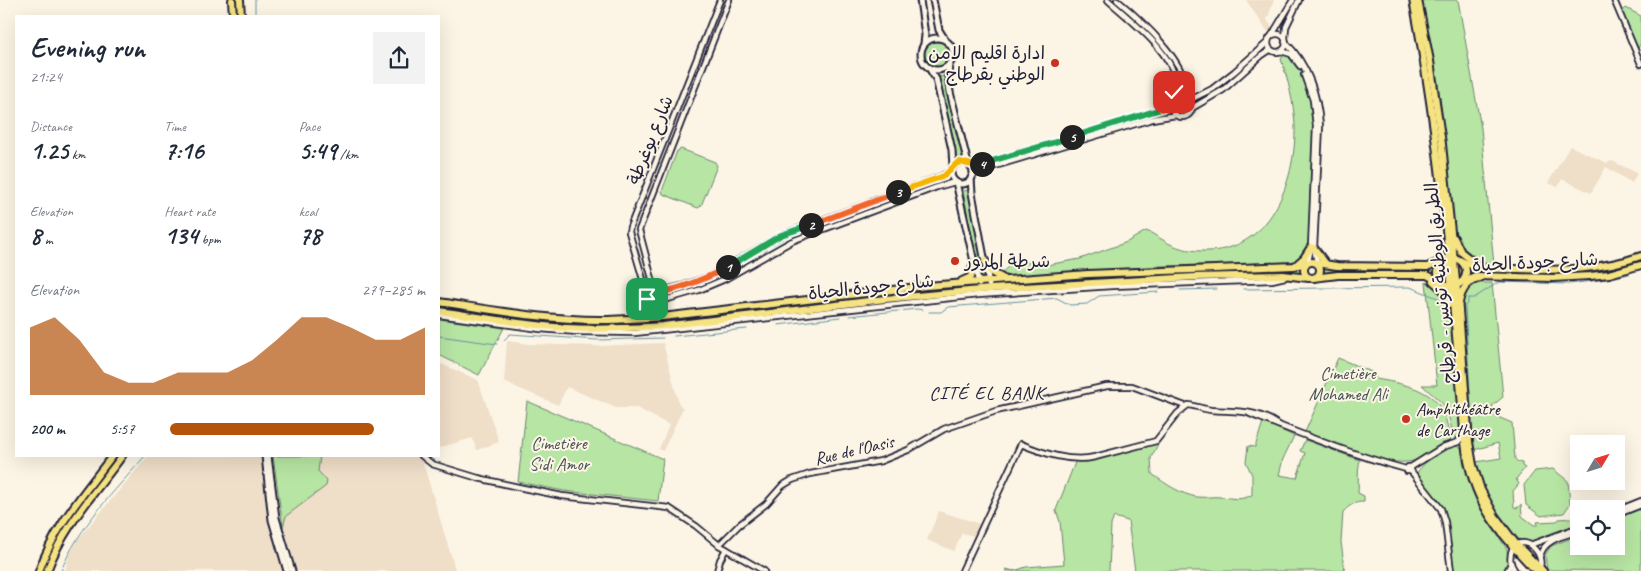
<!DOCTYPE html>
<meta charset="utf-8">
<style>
body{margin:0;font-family:Caveat,"Playpen Sans Arabic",sans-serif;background:#f2f2f3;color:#1f2937;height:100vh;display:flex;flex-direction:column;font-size:19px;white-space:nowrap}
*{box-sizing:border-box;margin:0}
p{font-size:16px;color:#747a83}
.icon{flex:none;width:28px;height:28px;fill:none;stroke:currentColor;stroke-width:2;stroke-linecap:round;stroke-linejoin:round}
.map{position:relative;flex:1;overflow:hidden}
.side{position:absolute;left:15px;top:15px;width:425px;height:442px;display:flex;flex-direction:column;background:#fff;border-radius:0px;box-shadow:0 5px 20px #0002}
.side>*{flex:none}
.needle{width:32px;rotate:52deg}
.fabs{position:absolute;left:1570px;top:435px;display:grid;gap:10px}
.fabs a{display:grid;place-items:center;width:55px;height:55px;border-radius:0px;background:#fff;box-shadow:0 5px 20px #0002;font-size:25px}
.pin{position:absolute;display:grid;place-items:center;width:42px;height:42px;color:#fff;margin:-21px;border-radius:10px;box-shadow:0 2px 8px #0006}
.km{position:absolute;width:25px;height:25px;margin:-12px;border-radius:50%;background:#222;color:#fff;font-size:14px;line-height:25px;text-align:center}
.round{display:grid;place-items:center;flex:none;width:52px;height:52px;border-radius:0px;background:#f2f2f3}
.headline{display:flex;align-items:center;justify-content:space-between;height:85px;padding:0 15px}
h1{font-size:28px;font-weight:800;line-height:38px}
.stats{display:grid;grid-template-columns:repeat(3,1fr);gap:8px;height:85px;padding:5px 15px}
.stats div{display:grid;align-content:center}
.stats b{font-size:25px;font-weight:800}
.stats small{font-size:14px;font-weight:400}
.stats p{font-size:14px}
.chart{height:140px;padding:10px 15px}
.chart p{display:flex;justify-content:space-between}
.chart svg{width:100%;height:90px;margin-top:5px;fill:#b45309;opacity:.7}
ul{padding:0 15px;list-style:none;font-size:16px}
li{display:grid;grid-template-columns:80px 60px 1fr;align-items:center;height:38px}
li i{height:12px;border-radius:6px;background:#b45309}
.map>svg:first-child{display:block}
</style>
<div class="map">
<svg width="1641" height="571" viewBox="0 0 1641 571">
<rect width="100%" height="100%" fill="#fcf5e5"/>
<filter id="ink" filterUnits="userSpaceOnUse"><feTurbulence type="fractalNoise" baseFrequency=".02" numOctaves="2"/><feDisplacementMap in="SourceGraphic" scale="10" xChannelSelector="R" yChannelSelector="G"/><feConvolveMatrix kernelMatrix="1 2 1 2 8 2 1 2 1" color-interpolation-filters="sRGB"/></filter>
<g filter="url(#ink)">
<g fill="#efdec8">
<polygon points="1246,0 1274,0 1267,20 1273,28 1271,30 1267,31"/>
<polygon points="1570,146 1607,163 1612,161 1637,173 1632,183 1606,167 1591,193 1562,179 1558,187 1548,183"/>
<polygon points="507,341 528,344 598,346 663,343 679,404 683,408 663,451 659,449 669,425 637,408 616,408 567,387 558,405 504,382"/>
<polygon points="439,363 478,380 499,442 477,450 472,438 439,448"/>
<polygon points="148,456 260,456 266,503 274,543 284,571 65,571 69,555 78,539"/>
<polygon points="273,456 421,456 455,569 448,571 297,571 283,527"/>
<polygon points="939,511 980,524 974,536 962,533 954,551 927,540"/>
</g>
<g fill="#b7e5a3" stroke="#6c846f">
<path d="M1422 0H1458L1481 128 1494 265C1471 265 1468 257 1455 241L1438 83Z"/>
<polygon points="1626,8 1641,16 1641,43 1637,50 1622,12"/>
<circle cx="937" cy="54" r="12"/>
<path d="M1285 54C1300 58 1312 97 1314 111 1316 123 1314 138 1313 150 1312 180 1311 210 1310 239 1307 251 1303 256 1294 263L1161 266 1015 276 999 275 1019 257 1026 262 1041 266 1080 259 1127 242 1146 231C1153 233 1157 237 1163 240 1175 248 1189 251 1203 251 1270 253 1296 182 1295 126 1294 103 1288 80 1281 59Z"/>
<polygon points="944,76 963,158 957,159 938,77"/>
<polygon points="681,149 715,162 717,166 701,206 698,208 663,194 662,191 677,151"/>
<polygon points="969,190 985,275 984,280 980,276 963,191"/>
<polygon points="1641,258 1641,263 1608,272 1570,276 1478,274 1467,275 1467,266 1553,272"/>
<polygon points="1324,267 1331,268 1427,269 1436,267 1436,277 1324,274"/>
<polygon points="1300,268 1300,275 994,289 994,283 1161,273"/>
<path d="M1426 282C1438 286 1443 294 1449 306L1462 436 1461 439 1455 441 1447 411 1442 403 1422 385H1437Z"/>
<path d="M1481 283H1492L1503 397 1492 406 1500 418 1512 423 1515 459 1518 462 1522 463V466L1525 468 1516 479 1519 484 1513 491 1514 507 1517 508 1521 504 1522 516 1534 525H1538L1537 522 1557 521 1559 519 1572 518 1578 525C1569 529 1543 542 1535 543 1503 546 1483 485 1476 462L1501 458 1498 443 1474 450 1463 323V301L1468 290 1474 285Z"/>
<polygon points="975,285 976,288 662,324 599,326 540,324 439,311 439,306 540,319 599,322"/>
<polygon points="439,319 504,328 479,375 439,355"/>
<path d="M1338 358 1374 373 1376 379C1399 383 1431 388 1442 410 1447 419 1448 431 1451 441 1435 445 1426 457 1413 461 1387 468 1331 442 1305 432Z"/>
<polygon points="527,401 663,459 658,501 564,491 518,482"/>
<path d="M1263 422 1294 436 1283 459 1279 475 1297 478 1305 453 1300 451 1305 440 1360 460C1357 472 1359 482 1358 493L1364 496V502C1354 502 1350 505 1343 512L1341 542 1345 571H1135L1128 521 1114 517 1111 525 1109 571H1006V569L1014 571 1026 567 1064 564 1060 522 1056 510 1076 460 1085 462 1158 444 1151 458 1152 474C1166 484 1180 494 1197 497 1205 498 1213 496 1221 497 1233 498 1240 501 1252 495V475L1246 462 1248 446 1255 447Z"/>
<path d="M1456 446 1462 449 1468 479 1474 493 1487 520 1507 549 1508 563 1504 571H1454L1448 524 1444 510 1416 474C1425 461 1440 449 1456 446Z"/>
<polygon points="273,456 320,456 318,471 327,481 326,486 286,516 283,527"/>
<polygon points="1553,469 1568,481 1570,504 1564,513 1541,516 1526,505 1524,485 1535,471"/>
<polygon points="1641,508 1641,571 1547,570 1545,555 1551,546 1579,535 1579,546 1616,546 1616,519"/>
</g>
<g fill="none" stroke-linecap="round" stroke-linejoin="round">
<g stroke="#6292a3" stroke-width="1">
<polyline points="255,0 255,16"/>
<polyline points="1243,289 1410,287 1440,299"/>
<polyline points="1180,290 1217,289"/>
<polyline points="929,312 941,312 948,307 1057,298 1070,305 1087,304 1099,296 1158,292"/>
<polyline points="849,316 917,309 923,310"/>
<polyline points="778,325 840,317"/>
<polyline points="439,336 497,344"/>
<polyline points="674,336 747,329"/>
<polyline points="503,341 510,334 598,340 663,338"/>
<polyline points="1471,412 1465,306 1468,302 1468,298 1474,298 1499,282 1569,284 1607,279 1629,274"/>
<polyline points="1477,465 1485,491"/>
<path d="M61 571C78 527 114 492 145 456"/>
</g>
<g stroke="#22223b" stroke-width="8">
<g id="tertiary">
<path d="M1108 0C1129 19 1171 51 1175 79 1176 87 1174 95 1173 103"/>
<path d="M1117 0C1146 24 1186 61 1190 100"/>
<polyline points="1614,0 1641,64"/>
<circle cx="1277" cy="43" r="9"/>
<polyline points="1272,35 1293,0"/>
<polyline points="1285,39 1286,27 1299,0"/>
<path d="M1285 42C1308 64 1318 96 1320 126L1314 248 1317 262"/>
<polyline points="1281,51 1291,54 1300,66"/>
<polyline points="1304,75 1313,100 1316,126 1311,247 1308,262"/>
<circle cx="1182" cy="107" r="10"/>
<polyline points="1190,100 1212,89 1234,72 1268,42"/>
<polyline points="1192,108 1223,90 1261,56 1270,50"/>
<polyline points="969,165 982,164 998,160 1150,114 1172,104"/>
<polyline points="972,176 982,170 1152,119 1176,115"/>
<circle cx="653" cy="297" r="7"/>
<polyline points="655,290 639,230 729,0"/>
<polyline points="658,292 682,286 710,276 784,234 942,176 952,169"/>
<polyline points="647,293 629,232 630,227 720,0"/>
<polyline points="659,300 668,299 699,290 725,279 792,241 937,187 955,182"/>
<polyline points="439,315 540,329 577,332 635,333 978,295 1112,286 1272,280 1285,277"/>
<path d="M1250 414C1301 434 1353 455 1406 469"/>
<polyline points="422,456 432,464 478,478 518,487 562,496 669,508 696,526 719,545 764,571"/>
<polyline points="1411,467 1411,471 1407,471 1408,467 1411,467 1443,447 1458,442 1464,435"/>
<polyline points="1411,471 1441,509 1445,522 1451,571"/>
<polyline points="1616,511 1641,501"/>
<polyline points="1616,515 1641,505"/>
<polyline points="719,545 739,525 766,504 782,486 792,480 810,474 881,461 908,450 944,429 996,411 1107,386 1132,386 1185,406"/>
<polyline points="1530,545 1579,527"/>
<path d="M1540 556C1544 539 1564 536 1579 531"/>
<polyline points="717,571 720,560 726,549"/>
<path d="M962 571 1021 444C1043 453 1071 463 1095 457L1156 441 1178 413 1188 405C1196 406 1203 409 1211 410 1237 412 1256 409 1279 425"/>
<polyline points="1507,571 1511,564"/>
<path d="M1515 571C1509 563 1509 556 1513 547 1527 534 1546 555 1539 570"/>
</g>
</g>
<g stroke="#22223b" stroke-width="9">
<g id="secondary">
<polyline points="920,0 925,35 924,44"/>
<polyline points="933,0 939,30 944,38"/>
<circle cx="937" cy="54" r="16"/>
<polyline points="949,64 948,76 950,92 968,164"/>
<polyline points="929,68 936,79 952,150 953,167"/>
<circle cx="962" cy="173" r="11"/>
<polyline points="971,178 972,193 989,284"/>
<polyline points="956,182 979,284"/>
<polyline points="265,456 272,520 287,571"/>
<polyline points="268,456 276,518 292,571"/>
</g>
</g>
<g stroke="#22223b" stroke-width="10">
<g id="trunk">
<polyline points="232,0 233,16"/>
<polyline points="240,0 241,16"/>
<path d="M1413 0C1441 146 1453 295 1465 443 1472 501 1497 531 1536 571"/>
<polyline points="1418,0 1430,61 1442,144 1459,310 1469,442 1473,465 1481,490 1495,516 1516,544 1543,571"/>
<polyline points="1454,238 1461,252 1475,263"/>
<polyline points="1314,248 1326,264"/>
<circle cx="1452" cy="272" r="14"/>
<polyline points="985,261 991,272 1002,278"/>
<path d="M1461 261C1479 270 1498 269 1518 269 1559 271 1602 270 1641 256"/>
<circle cx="1312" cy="270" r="8"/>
<polyline points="1317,263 1337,266 1427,267 1443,260"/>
<polyline points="1296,265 1304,258 1311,247"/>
<polyline points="1313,278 1338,275 1427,275 1443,283"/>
<polyline points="962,281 971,277 974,261"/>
<polyline points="1433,281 1443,290 1450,304"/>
<polyline points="1460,283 1475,276 1553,278 1590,276 1609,274 1641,265"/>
<path d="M439 302C492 310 546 320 600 320 621 320 642 318 662 317L926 286 1088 274 1294 266 1307 263"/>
<path d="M1459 303C1461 291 1467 281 1480 278"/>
<path d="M439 311C481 317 524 325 567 328 599 330 631 328 663 326L885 299 990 289 1195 277 1283 275 1309 278"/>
<path d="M39 571C56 524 83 495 112 456"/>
<path d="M47 571C63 527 94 494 122 456"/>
</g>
</g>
<use href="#tertiary" stroke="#fcf5e5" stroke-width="4.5"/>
<use href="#secondary" stroke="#fcf5e5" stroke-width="5"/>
<use href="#trunk" stroke="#f5e382" stroke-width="6"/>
</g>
</g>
<g fill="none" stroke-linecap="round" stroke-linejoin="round" filter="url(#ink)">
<g stroke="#fff" stroke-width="10">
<path id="split-1" d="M647 299V294L652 290C654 290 657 291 659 291 674 293 715 274 728 267"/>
</g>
<g stroke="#fff" stroke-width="10">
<polyline id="split-2" points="728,267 781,235 811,225"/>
</g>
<g stroke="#fff" stroke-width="10">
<polyline id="split-3" points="811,225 898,192"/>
</g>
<g stroke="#fff" stroke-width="10">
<polyline id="split-4" points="898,192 944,176 956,164 960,162 972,165 982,164"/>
</g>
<g stroke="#fff" stroke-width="10">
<polyline id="split-5" points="982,164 1072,137"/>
</g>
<g stroke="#fff" stroke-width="10">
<polyline id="split-6" points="1072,137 1161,109"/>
</g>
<g stroke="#fff" stroke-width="10">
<polyline id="split-7" points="1161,109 1172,104 1174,92"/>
</g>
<use href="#split-1" stroke="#f0652b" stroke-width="6"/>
<use href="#split-2" stroke="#22a559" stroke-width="6"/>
<use href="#split-3" stroke="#f0652b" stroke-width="6"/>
<use href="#split-4" stroke="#f5b400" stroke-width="6"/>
<use href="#split-5" stroke="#22a559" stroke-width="6"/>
<use href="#split-6" stroke="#22a559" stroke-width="6"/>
<use href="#split-7" stroke="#f5b400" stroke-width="6"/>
</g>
<g fill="#c8321e" stroke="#fcf5e5" stroke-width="2">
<circle cx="1055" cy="63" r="5"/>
<circle cx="955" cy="261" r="5"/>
<circle cx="1406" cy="419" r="5"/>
</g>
<g text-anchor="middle" stroke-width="4" stroke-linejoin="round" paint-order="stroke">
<g font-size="18" fill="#22223b" stroke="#fcf5e5" text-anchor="start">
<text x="1045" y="59" text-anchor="end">ادارة اقليم الامن<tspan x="1045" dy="21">الوطني بقرطاج</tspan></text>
<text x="965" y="267">شرطة المرور</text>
<text x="1416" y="415">Amphithéâtre<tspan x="1416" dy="21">de Carthage</tspan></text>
</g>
<g font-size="18" fill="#22223b" stroke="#fcf5e5">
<text transform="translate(650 140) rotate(-68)" y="6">شارع يوغرطة</text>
<text transform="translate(1535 262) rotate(-3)" y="6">شارع جودة الحياة</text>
<text transform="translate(1440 283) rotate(-95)" y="6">الطريق الوطنية تونس - قرطاج</text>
<text transform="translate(871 287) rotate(-6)" y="6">شارع جودة الحياة</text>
<text transform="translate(854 450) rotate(-13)" y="6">Rue de l'Oasis</text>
</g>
<g font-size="18" fill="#475355" stroke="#fcf5e5">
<text x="1348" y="379">Cimetière<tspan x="1348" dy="21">Mohamed Ali</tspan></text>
<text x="559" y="449">Cimetière<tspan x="559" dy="21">Sidi Amor</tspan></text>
</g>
<g font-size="19" letter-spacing="1" fill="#22223b" stroke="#fcf5e5">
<text x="987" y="399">CITÉ EL BANK</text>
</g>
</g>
</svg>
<div class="fabs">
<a><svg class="needle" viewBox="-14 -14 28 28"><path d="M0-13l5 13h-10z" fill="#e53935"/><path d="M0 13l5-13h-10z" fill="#747a83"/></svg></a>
<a><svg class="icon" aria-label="locate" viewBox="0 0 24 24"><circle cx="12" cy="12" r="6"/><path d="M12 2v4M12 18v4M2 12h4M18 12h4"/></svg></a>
</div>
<div class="pin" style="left:647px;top:299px;background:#1e9e55"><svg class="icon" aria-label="arrive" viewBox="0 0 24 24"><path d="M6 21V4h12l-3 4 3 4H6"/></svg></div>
<div class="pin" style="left:1174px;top:92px;background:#d93025"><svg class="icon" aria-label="check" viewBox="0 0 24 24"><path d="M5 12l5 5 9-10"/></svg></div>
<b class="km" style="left:728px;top:267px">1</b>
<b class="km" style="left:811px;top:225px">2</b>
<b class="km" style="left:898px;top:192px">3</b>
<b class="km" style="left:982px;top:164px">4</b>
<b class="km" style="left:1072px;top:137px">5</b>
<section class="side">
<div class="headline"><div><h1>Evening run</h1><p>21:24</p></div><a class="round"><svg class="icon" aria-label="share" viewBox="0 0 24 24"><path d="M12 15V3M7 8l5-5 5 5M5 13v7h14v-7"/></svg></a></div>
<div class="stats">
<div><p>Distance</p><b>1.25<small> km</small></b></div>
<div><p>Time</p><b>7:16</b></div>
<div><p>Pace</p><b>5:49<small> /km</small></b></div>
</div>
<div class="stats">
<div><p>Elevation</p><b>8<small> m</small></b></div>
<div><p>Heart rate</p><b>134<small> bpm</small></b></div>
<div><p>kcal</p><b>78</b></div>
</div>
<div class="chart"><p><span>Elevation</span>279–285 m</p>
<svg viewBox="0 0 160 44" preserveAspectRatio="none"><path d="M0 44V11L10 6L20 17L30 33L40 38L50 38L60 33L70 33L80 33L90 27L100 17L110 6L120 6L130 11L140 17L150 17L160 11V44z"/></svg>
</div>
<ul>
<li><b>200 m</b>5:57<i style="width:80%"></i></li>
</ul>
</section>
</div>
